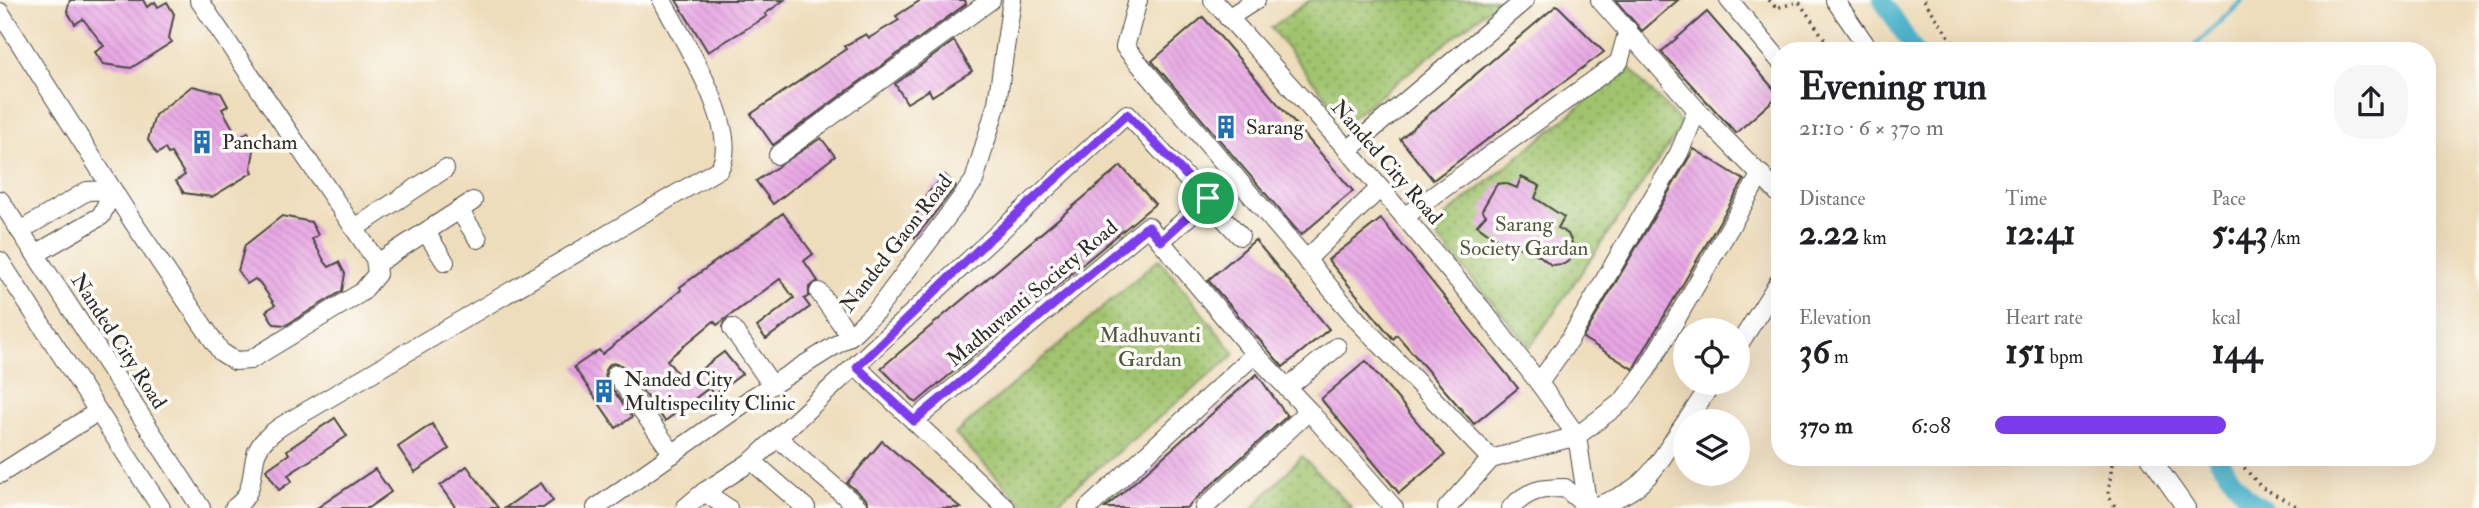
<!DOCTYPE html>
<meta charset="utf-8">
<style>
body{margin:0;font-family:"IM FELL Double Pica",serif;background:#f6f6f6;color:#202124;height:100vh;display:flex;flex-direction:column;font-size:26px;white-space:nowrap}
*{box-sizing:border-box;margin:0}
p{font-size:23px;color:#757577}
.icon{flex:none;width:38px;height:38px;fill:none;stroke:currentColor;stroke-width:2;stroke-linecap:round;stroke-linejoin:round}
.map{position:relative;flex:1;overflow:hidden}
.details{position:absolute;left:1771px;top:42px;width:665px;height:424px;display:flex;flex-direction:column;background:#fff;border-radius:28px;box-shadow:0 7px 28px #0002}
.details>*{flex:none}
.controls{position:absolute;left:1673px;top:318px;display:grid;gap:14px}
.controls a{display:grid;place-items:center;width:77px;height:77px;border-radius:50%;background:#fff;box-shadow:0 7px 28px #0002;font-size:35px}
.pin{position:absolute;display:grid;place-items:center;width:60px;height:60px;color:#fff;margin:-30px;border:4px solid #fff;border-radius:50%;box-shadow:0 2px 7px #0007}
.round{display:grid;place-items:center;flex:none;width:74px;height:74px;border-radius:28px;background:#f6f6f6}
.overview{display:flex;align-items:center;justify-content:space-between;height:119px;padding:0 28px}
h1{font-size:38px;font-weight:800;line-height:52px}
.stats{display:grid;grid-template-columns:repeat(3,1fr);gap:10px;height:119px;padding:7px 28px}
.stats div{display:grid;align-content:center}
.stats b{font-size:35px;font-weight:800}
.stats small{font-size:19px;font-weight:400}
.stats p{font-size:19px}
ul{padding:0 28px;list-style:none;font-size:23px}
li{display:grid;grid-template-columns:112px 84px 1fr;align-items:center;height:52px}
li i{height:18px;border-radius:9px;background:#7c3aed}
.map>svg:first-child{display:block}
</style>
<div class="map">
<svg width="2479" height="508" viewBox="0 0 2479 508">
<defs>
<pattern id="garden-dots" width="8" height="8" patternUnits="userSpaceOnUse" patternTransform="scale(1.75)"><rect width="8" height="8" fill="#a0c46e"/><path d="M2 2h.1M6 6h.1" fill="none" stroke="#839f5b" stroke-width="1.8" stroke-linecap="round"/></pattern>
<pattern id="building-back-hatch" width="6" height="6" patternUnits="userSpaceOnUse" patternTransform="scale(1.75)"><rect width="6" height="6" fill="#e7a6e3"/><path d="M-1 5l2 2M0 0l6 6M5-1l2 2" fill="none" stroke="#c68fc3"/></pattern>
</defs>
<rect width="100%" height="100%" fill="#fdfcf7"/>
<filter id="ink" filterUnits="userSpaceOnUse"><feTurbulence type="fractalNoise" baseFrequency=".0143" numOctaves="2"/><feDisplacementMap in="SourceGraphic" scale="14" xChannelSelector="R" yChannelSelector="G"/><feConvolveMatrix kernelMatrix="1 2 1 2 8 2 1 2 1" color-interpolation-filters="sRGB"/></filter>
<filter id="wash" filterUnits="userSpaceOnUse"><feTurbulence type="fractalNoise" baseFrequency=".00686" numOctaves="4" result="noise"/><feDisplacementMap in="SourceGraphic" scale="28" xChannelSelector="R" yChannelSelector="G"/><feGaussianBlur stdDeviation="1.57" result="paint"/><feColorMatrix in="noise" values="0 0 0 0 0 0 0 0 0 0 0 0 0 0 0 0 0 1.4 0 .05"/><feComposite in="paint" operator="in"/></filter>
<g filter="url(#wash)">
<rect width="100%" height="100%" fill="#edb"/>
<g fill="url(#garden-dots)" stroke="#66784c" stroke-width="2">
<polygon points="1310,0 1500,0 1346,122 1271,28"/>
<polygon points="1628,67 1683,125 1530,347 1430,229"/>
<polygon points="1159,259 1235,354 1050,508 1027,508 955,434"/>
<polygon points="1302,456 1352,508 1253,508"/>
</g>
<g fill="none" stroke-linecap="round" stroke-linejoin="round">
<polyline stroke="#4db4cb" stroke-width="5" points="2189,51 2243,0"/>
<g stroke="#4db4cb" stroke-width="18">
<polyline points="1882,0 1915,51"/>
<polyline points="2216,457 2246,496 2264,508"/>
</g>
</g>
<g id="blocks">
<g fill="url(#building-back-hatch)">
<polygon points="70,0 143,0 147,7 155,2 158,7 167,2 174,14 169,38 172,42 131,68 103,64 95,52 104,46 83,19 75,24 67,11"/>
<polygon points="676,0 784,0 765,14 767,16 708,52"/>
<polygon points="921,0 965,0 966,4 773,145 751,114 846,49 844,46 866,34 869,38 899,20 896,16"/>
<polygon points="1615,0 1678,0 1642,31"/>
<polygon points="1557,5 1604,52 1433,180 1400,139"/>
<polygon points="1707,12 1779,95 1736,133 1661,52"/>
<polygon points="1203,17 1353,191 1301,235 1152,61"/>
<polygon points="954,41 972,71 932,96 929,90 907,103 895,84"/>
<polygon points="192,86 221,93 228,106 222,109 235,132 240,137 248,132 255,144 251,168 253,172 212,197 184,193 176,181 185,175 171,153 168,154 165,149 157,154 148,140 155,115"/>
<polygon points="821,138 835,156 773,204 756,181"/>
<polygon points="1694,149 1744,180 1633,369 1583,338"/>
<polygon points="1121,166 1155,204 916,403 881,368"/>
<polygon points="945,175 956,186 915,238 904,227 920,210 916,206"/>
<polygon points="1521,177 1540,186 1535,198 1564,217 1558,228 1568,234 1574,247 1570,260 1564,264 1551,265 1539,255 1496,239 1477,225 1486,215 1482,210 1497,184 1505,183 1517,188"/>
<polygon points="783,213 813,254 804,261 818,281 809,287 809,296 804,299 810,307 766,339 757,327 794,298 780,279 717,325 714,321 667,360 684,382 724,352 742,374 714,395 709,388 665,421 625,367 616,363 610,364 605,370 606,380 632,417 616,428 574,367 599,350 602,354 646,320 681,290 680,287"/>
<polygon points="282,216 311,222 318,235 312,239 325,262 329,267 339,262 345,274 342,291 286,325 274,324 266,311 275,305 260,283 255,279 247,284 238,271 245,245"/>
<polygon points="1381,219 1518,388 1474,424 1397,335 1393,339 1328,260"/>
<polygon points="1255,240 1329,329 1283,367 1208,280"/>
<polygon points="1366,361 1445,455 1399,493 1321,399"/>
<polygon points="1257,374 1287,416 1186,508 1105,508"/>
<polygon points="335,418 347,436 288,475 292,481 279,490 266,470 289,454 287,450"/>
<polygon points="432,424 449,449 415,472 398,447"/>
<polygon points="882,441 961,508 870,508 866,499 847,483"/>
<polygon points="467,466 498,508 456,508 440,486"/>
<polygon points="375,469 391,492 368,508 317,508"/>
<polygon points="541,483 553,501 543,508 505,508"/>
</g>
</g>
</g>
<g filter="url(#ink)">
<use href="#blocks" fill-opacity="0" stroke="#484641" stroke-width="2"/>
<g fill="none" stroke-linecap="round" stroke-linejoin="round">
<g stroke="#484641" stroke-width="20">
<g id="minor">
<polyline points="1138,0 1125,47 1360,323 1491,459"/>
<polyline points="1213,0 1348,150 1481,308 1539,383 1577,436 1588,508"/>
<polyline points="1600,0 1697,110 1780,195"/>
<polyline points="1729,0 1780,61"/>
<polyline points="1835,0 1870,51"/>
<polyline points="0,12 133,222 221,352 235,361 250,360 362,292 377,274 375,259 199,0"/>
<polyline points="1228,18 1256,0"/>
<polyline points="1348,150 1525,0"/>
<polyline points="778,155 991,0"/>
<polyline points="0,200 201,508"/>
<polyline points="459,210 478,239"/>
<polyline points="1404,217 1619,62 1628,30"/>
<polyline points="355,228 445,169"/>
<polyline points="20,231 87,191 113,190 101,216 36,254"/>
<polyline points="426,232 445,262"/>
<polyline points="1161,241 1235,176"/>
<polyline points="1306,260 1380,188"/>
<polyline points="0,261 161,508"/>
<polyline points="376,264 473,201"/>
<polyline points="819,292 850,336"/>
<polyline points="732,328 772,385"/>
<polyline points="1738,346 1780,280"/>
<polyline points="857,367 1006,508"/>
<polyline points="616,374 673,454"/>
<polyline points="1539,383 1570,339 1679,153 1697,110"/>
<polyline points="1287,388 1337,347"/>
<polyline points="1309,411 1394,508"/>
<polyline points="914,421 1148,226 1255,354"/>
<polyline points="1686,422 1712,383"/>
<polyline points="778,438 859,508"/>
<polyline points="2150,457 2186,508"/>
<polyline points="752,461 806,508"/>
<polyline points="0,474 97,412"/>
<polyline points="704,492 752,461 1127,114 1240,236"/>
<path d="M234 508C253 495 251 478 255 458 258 443 271 433 283 425L719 169C744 133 680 35 662 0"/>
<polyline points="596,508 753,397 850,336 877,310 974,181 997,103 1012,0"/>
<polyline points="685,508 704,492 728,508"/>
<polyline points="1088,508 1255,354 1309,411 1204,508"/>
<polyline points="1447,508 1491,459 1577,436 1623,401 1647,369 1761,174"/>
<path d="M1511 508C1528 490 1541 488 1565 488L1588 508"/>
<path d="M1590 508C1649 490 1652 471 1685 423"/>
</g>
</g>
<g stroke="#484641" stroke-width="3.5" stroke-dasharray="2 5" stroke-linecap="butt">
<polyline points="1769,0 1776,8 1799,2 1833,51"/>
<polyline points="1924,0 1959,51"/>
<polyline points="2113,457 2108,495 2116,508"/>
<polyline points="2235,457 2261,487 2300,508"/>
</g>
<use href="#minor" stroke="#fff" stroke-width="18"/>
</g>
</g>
<g fill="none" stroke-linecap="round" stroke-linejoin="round" filter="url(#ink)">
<g stroke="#fff" stroke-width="14">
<polygon id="route" points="1127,114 1208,198 1161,241 1148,226 914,421 857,367 983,245"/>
</g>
<use href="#route" stroke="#7c3aed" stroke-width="9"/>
</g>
<defs>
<g id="building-bare" transform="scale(1.89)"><path d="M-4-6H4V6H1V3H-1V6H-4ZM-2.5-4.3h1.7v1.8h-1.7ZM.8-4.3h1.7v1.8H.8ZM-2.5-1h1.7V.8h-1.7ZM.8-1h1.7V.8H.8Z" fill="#1f6fb2" stroke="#fdfcf7" stroke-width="2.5" paint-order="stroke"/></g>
</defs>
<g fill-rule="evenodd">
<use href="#building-bare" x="1226" y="127"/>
<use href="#building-bare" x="202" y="142"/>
<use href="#building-bare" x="604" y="391"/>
</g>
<g text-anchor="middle" stroke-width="7" stroke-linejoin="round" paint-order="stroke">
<g font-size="21" fill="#2b2b2b" stroke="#fdfcf7" text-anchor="start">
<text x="1246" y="134">Sarang</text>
<text x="222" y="149">Pancham</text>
<text x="624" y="386">Nanded City<tspan x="624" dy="24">Multispecility Clinic</tspan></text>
</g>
<g font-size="21" fill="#2b2b2b" stroke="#fdfcf7">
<text transform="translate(1387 162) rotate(49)" y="7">Nanded City Road</text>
<text transform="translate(896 243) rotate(-52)" y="7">Nanded Gaon Road</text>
<text transform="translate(1032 293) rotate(-40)" y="7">Madhuvanti Society Road</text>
<text transform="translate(119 341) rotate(57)" y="7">Nanded City Road</text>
</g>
<g font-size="21" fill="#4e593f" stroke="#fdfcf7">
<text x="1524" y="231">Sarang<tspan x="1524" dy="24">Society Gardan</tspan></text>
<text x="1150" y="342">Madhuvanti<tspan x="1150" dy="24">Gardan</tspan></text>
</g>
</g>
</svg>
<div class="controls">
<a><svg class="icon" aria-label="locate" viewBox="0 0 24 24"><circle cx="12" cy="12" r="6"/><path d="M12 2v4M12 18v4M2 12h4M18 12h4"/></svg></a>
<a><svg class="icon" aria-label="layers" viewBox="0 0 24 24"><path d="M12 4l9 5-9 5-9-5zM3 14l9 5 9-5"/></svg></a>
</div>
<div class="pin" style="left:1208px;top:198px;background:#1e9e55"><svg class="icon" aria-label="arrive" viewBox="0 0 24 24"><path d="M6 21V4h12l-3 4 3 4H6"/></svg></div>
<section class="details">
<div class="overview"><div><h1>Evening run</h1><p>21:10 · 6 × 370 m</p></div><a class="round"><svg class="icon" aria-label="share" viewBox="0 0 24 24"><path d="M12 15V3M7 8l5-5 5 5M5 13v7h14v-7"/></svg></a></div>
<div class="stats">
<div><p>Distance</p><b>2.22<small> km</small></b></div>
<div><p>Time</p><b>12:41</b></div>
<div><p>Pace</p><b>5:43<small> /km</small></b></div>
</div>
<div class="stats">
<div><p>Elevation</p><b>36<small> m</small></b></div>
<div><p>Heart rate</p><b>151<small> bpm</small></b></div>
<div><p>kcal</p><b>144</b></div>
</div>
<ul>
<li><b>370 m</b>6:08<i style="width:56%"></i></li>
</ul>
</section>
</div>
